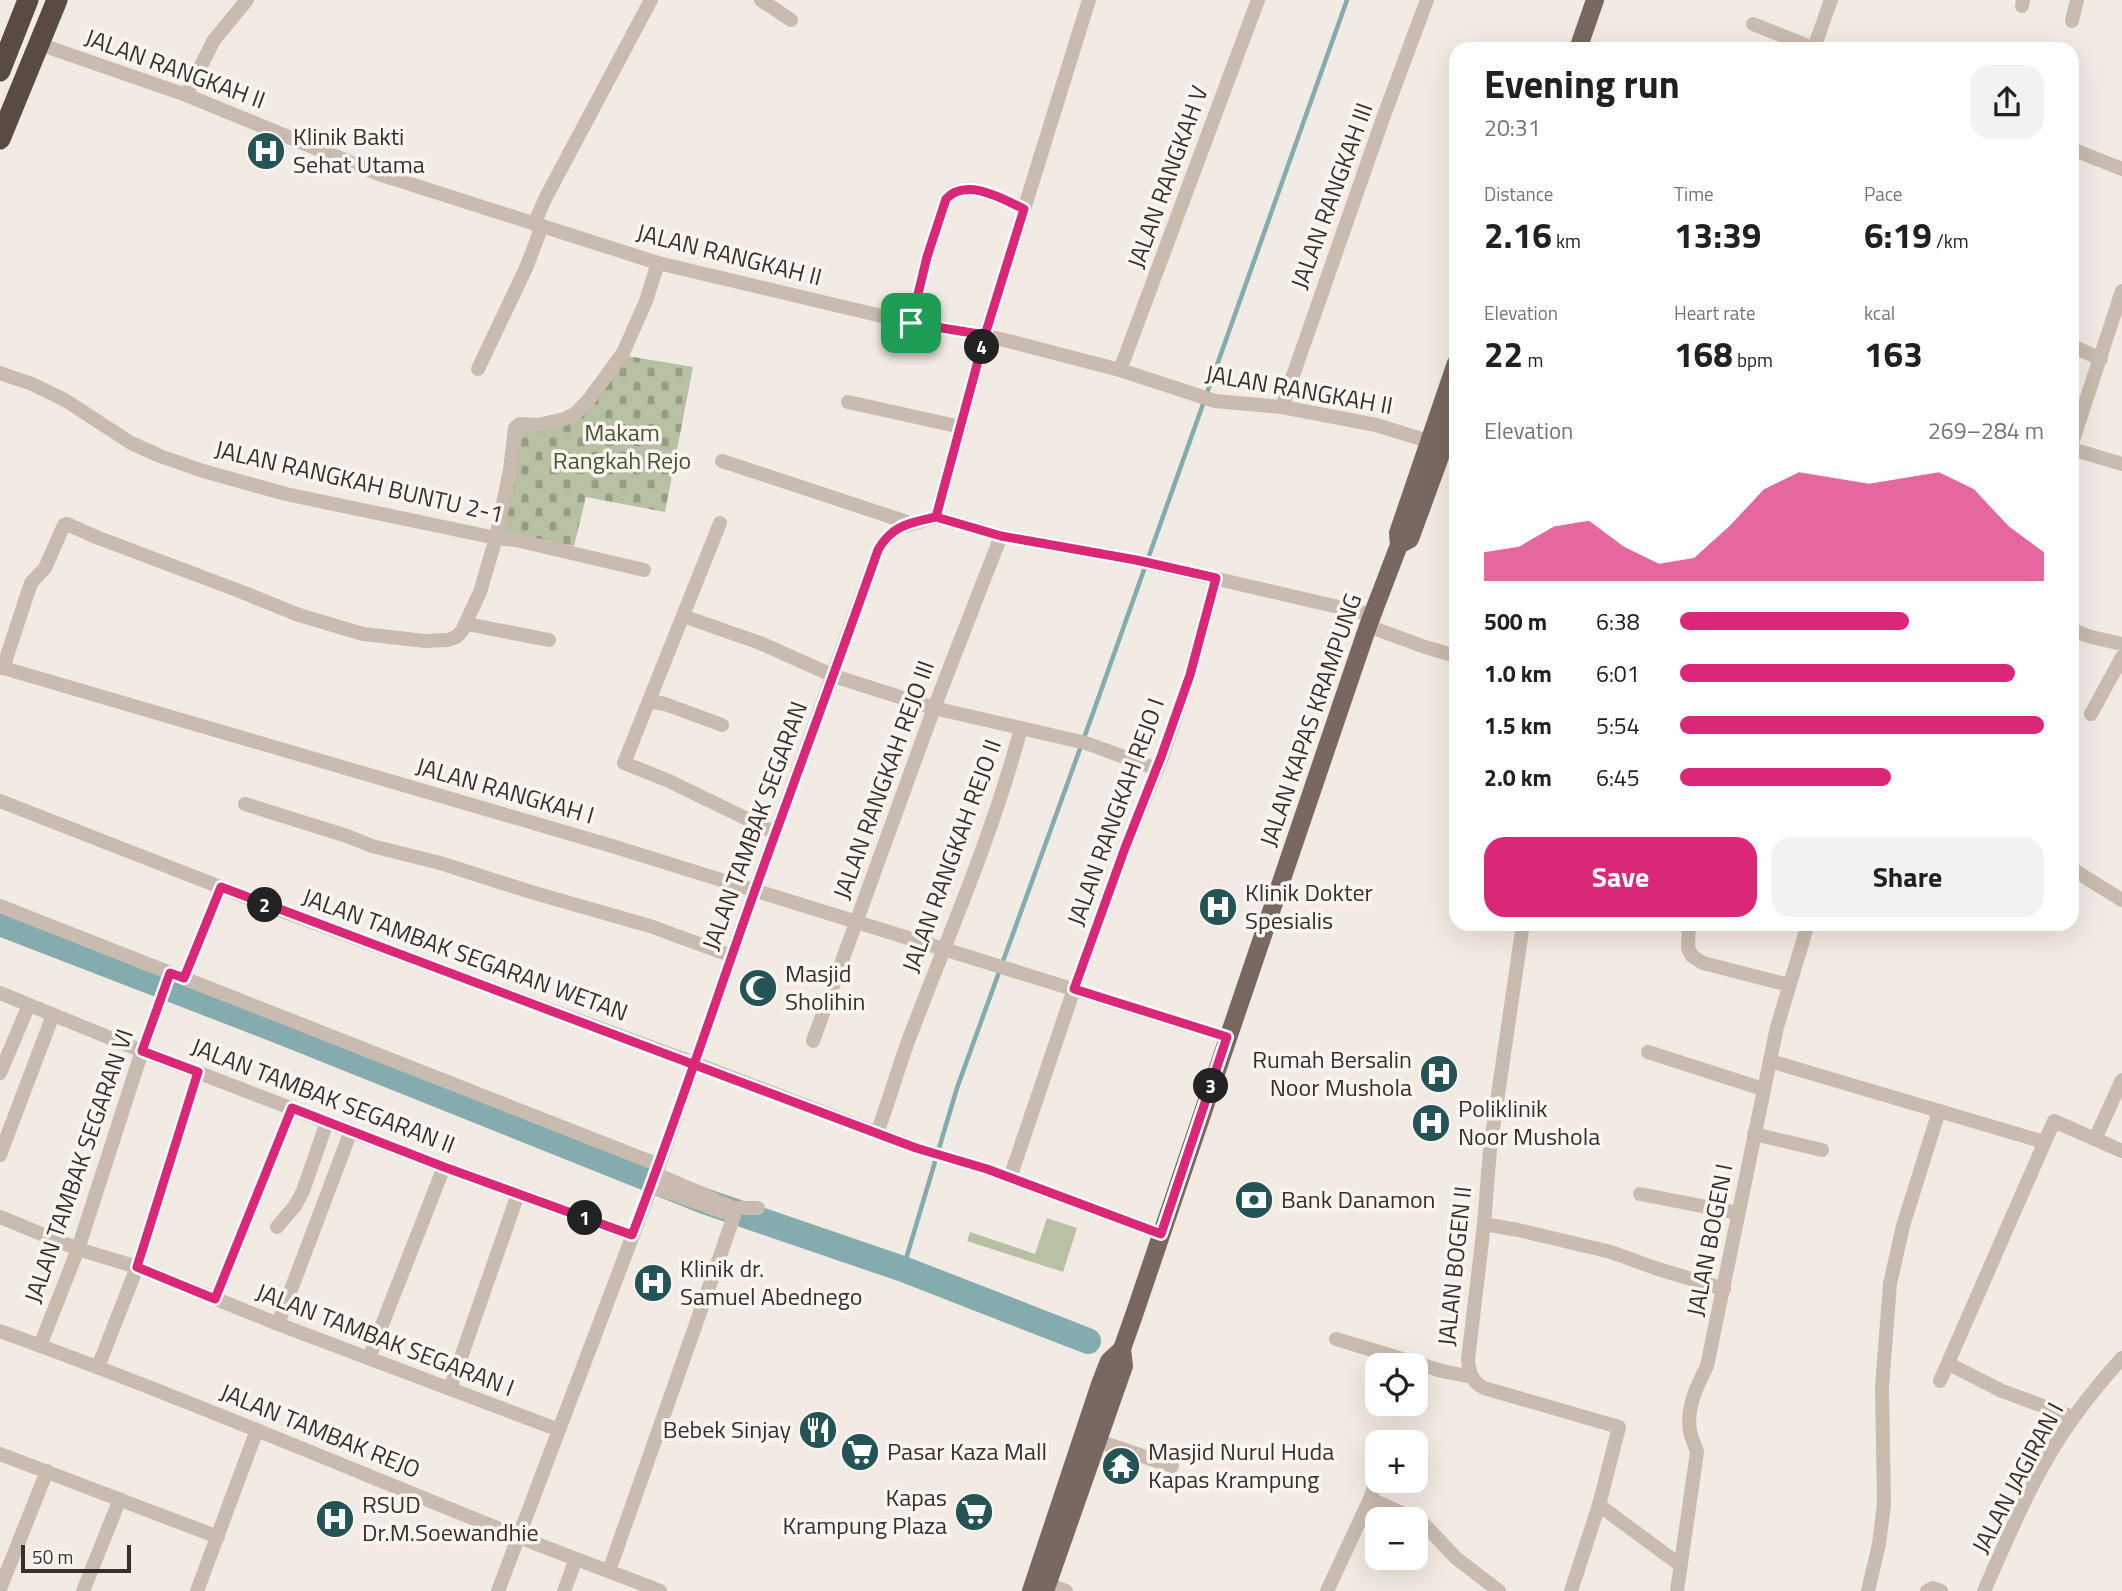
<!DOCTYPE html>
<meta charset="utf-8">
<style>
body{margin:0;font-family:"Titillium Web",sans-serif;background:#f2f2f2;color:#202124;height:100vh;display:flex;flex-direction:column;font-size:26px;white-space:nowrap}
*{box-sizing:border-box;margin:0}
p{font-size:23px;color:#757577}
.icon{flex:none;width:38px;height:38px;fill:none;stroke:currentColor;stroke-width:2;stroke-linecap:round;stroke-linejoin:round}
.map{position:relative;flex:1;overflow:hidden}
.details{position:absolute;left:1449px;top:42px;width:630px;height:889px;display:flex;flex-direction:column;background:#fff;border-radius:21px;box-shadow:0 7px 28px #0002}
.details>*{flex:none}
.controls{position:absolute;left:1365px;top:1353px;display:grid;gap:14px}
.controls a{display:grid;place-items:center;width:63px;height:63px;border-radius:14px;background:#fff;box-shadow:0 7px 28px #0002;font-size:35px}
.scale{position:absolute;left:21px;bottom:18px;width:110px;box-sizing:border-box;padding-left:7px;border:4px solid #39302c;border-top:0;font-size:19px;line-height:24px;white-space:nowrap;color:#39302c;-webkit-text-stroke:5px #faf5ef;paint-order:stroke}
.pin{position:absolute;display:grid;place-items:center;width:60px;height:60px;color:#fff;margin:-30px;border-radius:14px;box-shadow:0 4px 10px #0006}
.km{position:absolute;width:35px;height:35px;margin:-18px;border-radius:50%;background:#222;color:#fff;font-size:19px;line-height:35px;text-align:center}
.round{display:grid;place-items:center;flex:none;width:74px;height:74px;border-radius:21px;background:#f2f2f2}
.headline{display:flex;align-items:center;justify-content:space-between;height:119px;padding:0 35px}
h1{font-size:38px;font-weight:700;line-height:52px}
.stats{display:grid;grid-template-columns:repeat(3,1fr);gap:10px;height:119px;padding:7px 35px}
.stats div{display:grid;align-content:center}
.stats b{font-size:35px;font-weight:700}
.stats small{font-size:19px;font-weight:400}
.stats p{font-size:19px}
.chart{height:196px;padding:14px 35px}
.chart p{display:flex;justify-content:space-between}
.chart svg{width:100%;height:126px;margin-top:7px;fill:#db2777;opacity:.7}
.primary-button{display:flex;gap:14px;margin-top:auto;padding:14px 35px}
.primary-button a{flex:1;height:80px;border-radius:21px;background:#db2777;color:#fff;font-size:28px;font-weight:700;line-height:80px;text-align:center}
.primary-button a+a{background:#f2f2f2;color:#202124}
ul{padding:0 35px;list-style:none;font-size:23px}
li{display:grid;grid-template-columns:112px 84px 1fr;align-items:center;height:52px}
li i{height:18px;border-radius:9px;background:#db2777}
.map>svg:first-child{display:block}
</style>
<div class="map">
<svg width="2122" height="1591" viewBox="0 0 2122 1591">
<defs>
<pattern id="cemetery-stones" width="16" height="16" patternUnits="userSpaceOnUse" patternTransform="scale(1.75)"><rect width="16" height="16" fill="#b7c0a3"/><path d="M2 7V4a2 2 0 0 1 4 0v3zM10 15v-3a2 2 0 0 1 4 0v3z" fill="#969c85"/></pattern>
</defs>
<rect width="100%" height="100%" fill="#f2ebe3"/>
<polygon fill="url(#cemetery-stones)" points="627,356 693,367 665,512 586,497 574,546 502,536 521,430 553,426"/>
<polygon fill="#b7c0a3" points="1047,1218 1077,1228 1063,1272 967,1241 970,1232 1035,1254"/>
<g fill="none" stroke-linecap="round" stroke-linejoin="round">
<polyline stroke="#84abad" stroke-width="4.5" points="903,1269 957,1088 1093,713 1347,0"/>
<polyline stroke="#84abad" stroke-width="26" points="0,923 285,1033 704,1201 903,1269 1088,1341"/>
<g stroke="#c9bbaf" stroke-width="14">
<polyline points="761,0 791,20"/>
<polyline points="2022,6 2023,0"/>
<polyline points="2072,21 2077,0"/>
<polyline points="1753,24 1816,49"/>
<polyline points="39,44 186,95 379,174 658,263 911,323 985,335 1120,370 1215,401 1282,407 1376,425 1428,441"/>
<polyline points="1814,48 1831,0"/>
<polyline points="186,95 214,40 247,0"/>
<polyline points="2072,149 2122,169"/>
<polyline points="534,224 546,197 651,0"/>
<path d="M911 323 927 257 946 199C965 177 1003 199 1024 209"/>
<polyline points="2072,346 2101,359"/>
<polyline points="478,369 526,268 542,226"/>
<polyline points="1120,370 1258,0"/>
<polyline points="0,373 32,384 65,400 131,443 160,456 203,471 286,494 496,538 516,540 644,570"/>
<polyline points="848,402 961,427"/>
<polyline points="1282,407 1382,121 1427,0"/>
<polyline points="2072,443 2122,291"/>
<polyline points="2072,449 2122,464"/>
<polyline points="722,461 910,523"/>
<polyline points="936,517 985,335 1089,0"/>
<polyline points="720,523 624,763 669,781 776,833"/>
<polyline points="683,616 760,643 834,676 934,708 1021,728"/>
<polyline points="467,624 549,640"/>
<polyline points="1368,626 1425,647 1456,656"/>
<polyline points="2072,630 2091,637 2122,644"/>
<polyline points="0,667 612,846 1227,1037"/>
<polyline points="3,668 31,583 45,568 64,525 67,524 96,537 242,592 299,615 363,634 425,641 448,640 456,637 462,631 480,592 496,538 510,470 515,428 520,424 538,425 564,419 575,414 590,398 623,353 646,301 658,263"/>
<polyline points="649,701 665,704 722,725"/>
<polyline points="2091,714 2122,657"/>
<polyline points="0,801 274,908 694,1063 916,1148 987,1169 1161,1234"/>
<polyline points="245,804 347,836 372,846 440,863 531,892 650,926 732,956"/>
<polyline points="2072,869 2122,900"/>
<polyline points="0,906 659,1165"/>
<path d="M1523 924 1490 1149 1484 1224 1468 1360C1469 1372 1472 1382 1484 1388L1619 1427 1599 1505 1571 1591"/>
<polyline points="1689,924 1688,948 1692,956 1703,963 1789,985"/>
<polyline points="184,978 221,887"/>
<polyline points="0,993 142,1051 444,1167 632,1235"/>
<polyline points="813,1041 934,708 1001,536"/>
<polyline points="1648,1052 1763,1089"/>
<polyline points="1770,1061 2044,1142"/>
<polyline points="0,1073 29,1005"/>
<path d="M877 1133C889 1101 898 1068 910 1036 949 934 993 834 1021 728L1086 743 1157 769"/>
<polyline points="1754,1134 1822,1150"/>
<polyline points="2095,1139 2122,1080"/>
<polyline points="0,1155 53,1015"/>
<polyline points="656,1174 733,1208 758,1208"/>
<polyline points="1010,1178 1074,989 1125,848 1162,757 1190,675 1216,578"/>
<polyline points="1640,1194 1738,1213"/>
<polyline points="0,1217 78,1249 137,1267 278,1324 559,1430"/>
<polyline points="1484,1224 1518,1230 1611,1252 1655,1268 1724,1289"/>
<polyline points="277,1227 295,1206 303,1191 327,1122"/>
<polyline points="215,1299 292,1108"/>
<polyline points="278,1324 351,1131"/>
<path d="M0 1331C175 1394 345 1467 517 1536 564 1555 612 1572 660 1591"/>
<polyline points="1336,1339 1442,1371 1472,1377"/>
<polyline points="40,1346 78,1249 142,1051 170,973"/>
<polyline points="369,1358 444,1167"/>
<polyline points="1949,1364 2002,1391 2073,1417"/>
<polyline points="98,1367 137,1267 198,1072"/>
<polyline points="1940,1381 2054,1121 2122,1151"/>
<polyline points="450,1389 518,1194"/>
<polyline points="1098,1441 1172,1466"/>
<polyline points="0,1454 218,1537"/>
<polyline points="1370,1499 1415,1519"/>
<polyline points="1599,1505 1680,1565"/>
<polyline points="1416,1520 1423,1523 1456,1558 1499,1591"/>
<polyline points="609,1571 734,1216 651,1186"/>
<polyline points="1047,1584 1066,1591"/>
<polyline points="0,1589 47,1471"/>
<polyline points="83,1591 120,1499"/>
<polyline points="197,1591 257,1430"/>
<polyline points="498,1591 656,1174 755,889 878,550 883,542 898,528 936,517 1001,536 1136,560 1373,615"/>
<polyline points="564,1591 576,1559"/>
<polyline points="1327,1591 1370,1499 1377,1476"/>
<path d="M1677 1591 1697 1452C1695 1445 1691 1438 1690 1431 1686 1408 1697 1386 1707 1366L1777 1027 1808 924"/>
<polyline points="1868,1591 1879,1544 1884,1504 1882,1387 1890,1284 1903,1226 1939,1111"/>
<polyline points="1927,1591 1933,1588 1941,1591"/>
<path d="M1984 1591C2010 1533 2036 1468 2074 1417 2089 1396 2105 1377 2122 1358"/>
</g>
<g stroke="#79685f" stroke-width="18">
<polyline points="1578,49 1595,0"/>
<polyline points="1399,545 1410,539 1456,413"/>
<polyline points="1031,1591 1100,1384 1109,1361 1122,1349 1134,1315 1368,626 1399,545 1398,533 1456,363"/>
<polyline points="1045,1591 1124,1366 1122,1349"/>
</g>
<g stroke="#594b44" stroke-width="21">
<polyline points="0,71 28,0"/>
<polyline points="0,139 57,0"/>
</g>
</g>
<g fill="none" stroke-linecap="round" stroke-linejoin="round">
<g stroke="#fff" stroke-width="14">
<path id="route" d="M911 323 985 335 936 517C910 523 892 525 878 550 838 664 796 776 755 890 714 1005 676 1121 632 1235L444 1167 292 1108 215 1299 137 1267 198 1072 142 1051 170 973 184 978 221 887 916 1148 987 1169 1161 1234 1227 1037 1074 989 1125 848 1161 757 1190 675 1216 578 1136 560 1001 536 936 517 985 335 1024 209C1003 199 966 177 946 199L927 257 911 323"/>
</g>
<use href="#route" stroke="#db2777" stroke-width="9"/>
</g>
<defs>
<g id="hospital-disc" transform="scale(2.0125)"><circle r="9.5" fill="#255457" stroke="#faf5ef"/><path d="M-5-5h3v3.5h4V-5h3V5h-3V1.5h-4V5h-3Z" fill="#fff"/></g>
<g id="mosque-disc" transform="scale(2.0125)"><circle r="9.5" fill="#255457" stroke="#faf5ef"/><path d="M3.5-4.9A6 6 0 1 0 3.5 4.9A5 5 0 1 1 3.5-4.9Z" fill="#fff"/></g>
<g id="bank-disc" transform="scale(2.0125)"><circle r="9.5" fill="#255457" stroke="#faf5ef"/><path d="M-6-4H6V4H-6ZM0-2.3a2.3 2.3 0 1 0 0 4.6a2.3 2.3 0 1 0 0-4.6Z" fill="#fff"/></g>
<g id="restaurant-disc" transform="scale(2.0125)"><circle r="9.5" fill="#255457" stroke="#faf5ef"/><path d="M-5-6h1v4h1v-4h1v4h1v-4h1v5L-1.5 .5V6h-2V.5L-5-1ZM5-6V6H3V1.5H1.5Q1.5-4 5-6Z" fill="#fff"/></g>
<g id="supermarket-disc" transform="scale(2.0125)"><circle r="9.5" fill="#255457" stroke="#faf5ef"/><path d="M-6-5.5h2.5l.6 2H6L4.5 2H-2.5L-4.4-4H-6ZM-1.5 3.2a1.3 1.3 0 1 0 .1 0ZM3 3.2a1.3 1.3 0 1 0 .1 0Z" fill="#fff"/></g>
<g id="temple-disc" transform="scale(2.0125)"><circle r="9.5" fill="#255457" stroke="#faf5ef"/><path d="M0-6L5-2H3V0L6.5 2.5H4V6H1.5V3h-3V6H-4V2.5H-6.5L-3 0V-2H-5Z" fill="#fff"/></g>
</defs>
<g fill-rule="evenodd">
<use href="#hospital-disc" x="266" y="151"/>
<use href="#hospital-disc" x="1218" y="907"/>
<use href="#mosque-disc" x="758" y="988"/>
<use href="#hospital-disc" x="1439" y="1074"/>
<use href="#hospital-disc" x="1431" y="1123"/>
<use href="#bank-disc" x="1254" y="1200"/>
<use href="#hospital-disc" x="653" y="1283"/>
<use href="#restaurant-disc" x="818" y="1430"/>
<use href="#supermarket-disc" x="860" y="1452"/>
<use href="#temple-disc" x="1121" y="1466"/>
<use href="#supermarket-disc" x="974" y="1512"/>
<use href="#hospital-disc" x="335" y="1519"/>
</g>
<g text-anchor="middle" stroke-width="7" stroke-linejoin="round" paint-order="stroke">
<g font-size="24" fill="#39302c" stroke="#faf5ef">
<text transform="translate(175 69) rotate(20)" y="8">JALAN RANGKAH II</text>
<text transform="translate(1168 177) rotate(-70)" y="8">JALAN RANGKAH V</text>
<text transform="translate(1332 196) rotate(-70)" y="8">JALAN RANGKAH III</text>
<text transform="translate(729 255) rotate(14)" y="8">JALAN RANGKAH II</text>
<text transform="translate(1299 390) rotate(10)" y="8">JALAN RANGKAH II</text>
<text transform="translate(359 482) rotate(13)" y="8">JALAN RANGKAH BUNTU 2-1</text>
<text transform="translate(1311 720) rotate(-71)" y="8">JALAN KAPAS KRAMPUNG</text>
<text transform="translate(884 780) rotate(-70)" y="8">JALAN RANGKAH REJO III</text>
<text transform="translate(505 791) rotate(16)" y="8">JALAN RANGKAH I</text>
<text transform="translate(1116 812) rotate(-70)" y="8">JALAN RANGKAH REJO I</text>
<text transform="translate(755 826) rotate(-70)" y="8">JALAN TAMBAK SEGARAN</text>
<text transform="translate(952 856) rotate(-70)" y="8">JALAN RANGKAH REJO II</text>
<text transform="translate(465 955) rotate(20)" y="8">JALAN TAMBAK SEGARAN WETAN</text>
<text transform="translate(323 1096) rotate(21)" y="8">JALAN TAMBAK SEGARAN II</text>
<text transform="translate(79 1166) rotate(-71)" y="8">JALAN TAMBAK SEGARAN VI</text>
<text transform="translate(1710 1240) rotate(-79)" y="8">JALAN BOGEN I</text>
<text transform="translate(1455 1266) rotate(-84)" y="8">JALAN BOGEN II</text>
<text transform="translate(385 1340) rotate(21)" y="8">JALAN TAMBAK SEGARAN I</text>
<text transform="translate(320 1431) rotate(22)" y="8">JALAN TAMBAK REJO</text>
<text transform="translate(2018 1478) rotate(-62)" y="8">JALAN JAGIRAN I</text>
</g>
<g font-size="24" fill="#39302c" stroke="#faf5ef" text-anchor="start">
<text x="293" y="145">Klinik Bakti<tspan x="293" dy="28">Sehat Utama</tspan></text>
<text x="1245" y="901">Klinik Dokter<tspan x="1245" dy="28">Spesialis</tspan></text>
<text x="785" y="982">Masjid<tspan x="785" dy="28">Sholihin</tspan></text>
<text x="1412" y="1068" text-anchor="end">Rumah Bersalin<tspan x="1412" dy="28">Noor Mushola</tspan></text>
<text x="1458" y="1117">Poliklinik<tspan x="1458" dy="28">Noor Mushola</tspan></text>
<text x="1281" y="1208">Bank Danamon</text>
<text x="680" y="1277">Klinik dr.<tspan x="680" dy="28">Samuel Abednego</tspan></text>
<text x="791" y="1438" text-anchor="end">Bebek Sinjay</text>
<text x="887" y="1460">Pasar Kaza Mall</text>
<text x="1148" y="1460">Masjid Nurul Huda<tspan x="1148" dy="28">Kapas Krampung</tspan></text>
<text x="947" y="1506" text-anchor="end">Kapas<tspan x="947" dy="28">Krampung Plaza</tspan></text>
<text x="362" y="1513">RSUD<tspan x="362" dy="28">Dr.M.Soewandhie</tspan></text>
</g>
<g font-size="24" fill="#485532" stroke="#faf5ef">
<text x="622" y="441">Makam<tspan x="622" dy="28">Rangkah Rejo</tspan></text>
</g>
</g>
</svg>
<div class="controls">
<a><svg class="icon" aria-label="locate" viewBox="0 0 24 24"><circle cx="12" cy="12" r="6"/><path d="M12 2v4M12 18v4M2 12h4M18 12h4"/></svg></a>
<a>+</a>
<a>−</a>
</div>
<div class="scale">50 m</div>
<div class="pin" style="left:911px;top:323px;background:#1e9e55"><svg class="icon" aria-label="arrive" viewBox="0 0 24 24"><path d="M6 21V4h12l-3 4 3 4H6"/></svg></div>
<b class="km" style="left:585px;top:1218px">1</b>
<b class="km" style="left:265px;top:905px">2</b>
<b class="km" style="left:1211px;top:1086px">3</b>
<b class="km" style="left:982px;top:347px">4</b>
<section class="details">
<div class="headline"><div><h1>Evening run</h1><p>20:31</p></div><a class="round"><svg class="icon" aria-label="share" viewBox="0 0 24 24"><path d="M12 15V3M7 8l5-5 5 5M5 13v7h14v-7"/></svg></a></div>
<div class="stats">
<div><p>Distance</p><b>2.16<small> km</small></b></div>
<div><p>Time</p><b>13:39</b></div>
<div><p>Pace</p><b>6:19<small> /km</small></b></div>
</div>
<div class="stats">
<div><p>Elevation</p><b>22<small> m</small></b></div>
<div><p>Heart rate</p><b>168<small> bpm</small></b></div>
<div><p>kcal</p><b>163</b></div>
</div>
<div class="chart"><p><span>Elevation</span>269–284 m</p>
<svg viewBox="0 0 160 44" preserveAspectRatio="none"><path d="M0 44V34L10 32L20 25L30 23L40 32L50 38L60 36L70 25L80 12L90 6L100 8L110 10L120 8L130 6L140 12L150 25L160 34V44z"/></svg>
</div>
<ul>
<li><b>500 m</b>6:38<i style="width:63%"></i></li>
<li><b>1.0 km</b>6:01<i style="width:92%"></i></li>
<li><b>1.5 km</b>5:54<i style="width:100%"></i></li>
<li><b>2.0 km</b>6:45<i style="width:58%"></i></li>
</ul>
<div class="primary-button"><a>Save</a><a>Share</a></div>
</section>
</div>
